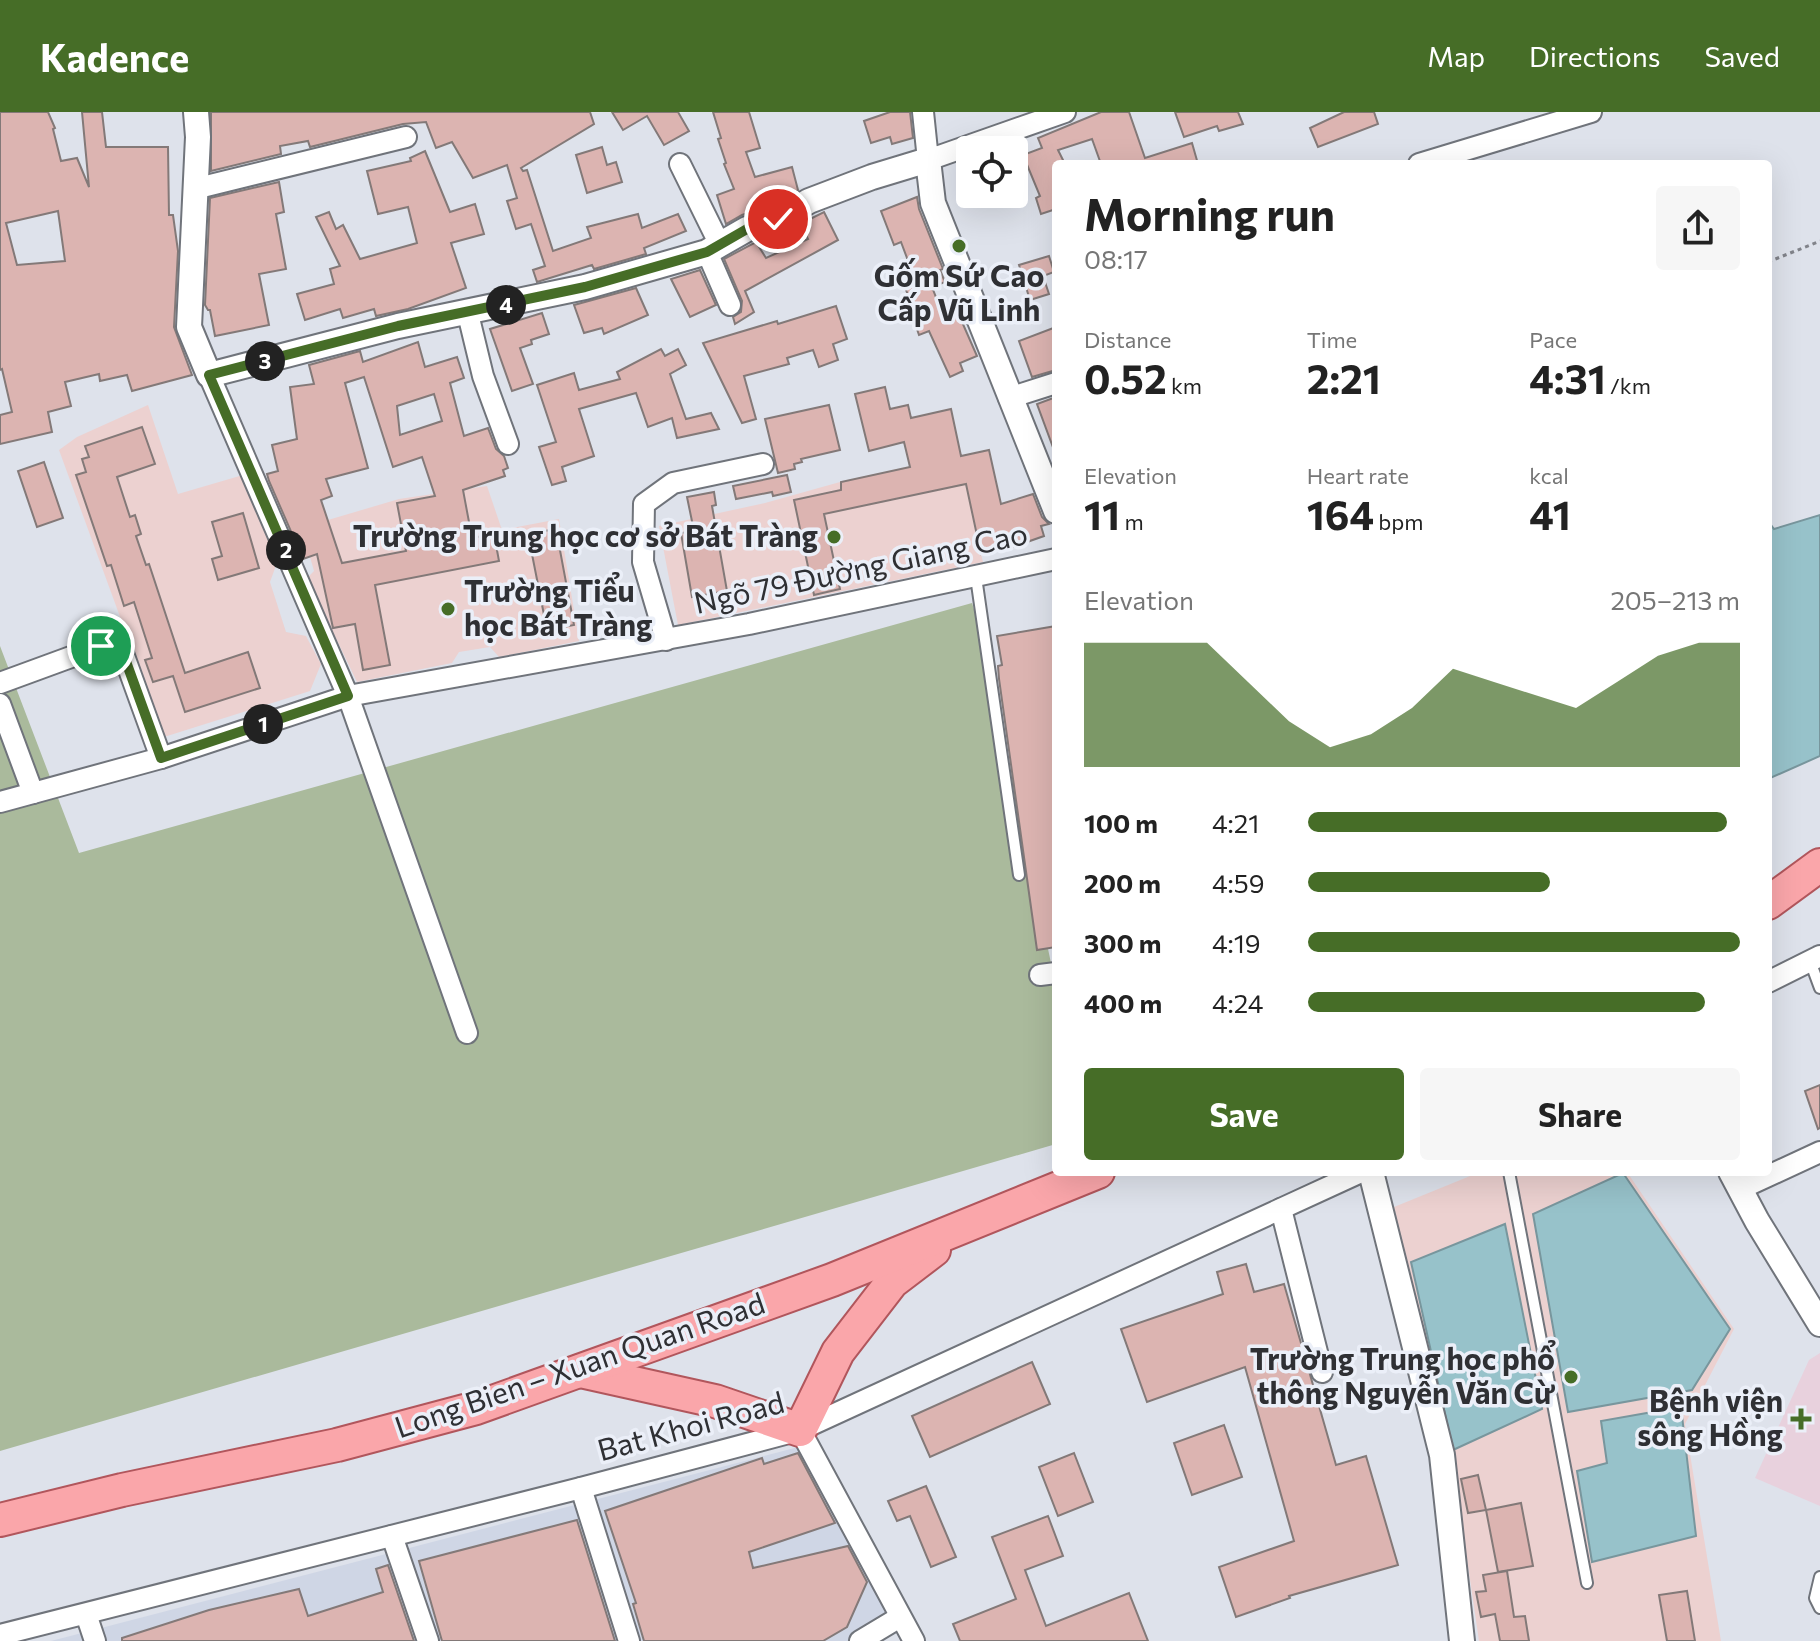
<!DOCTYPE html>
<meta charset="utf-8">
<style>
body{margin:0;font-family:Commissioner,sans-serif;background:#f6f6f6;color:#222;height:100vh;display:flex;flex-direction:column;font-size:30px;white-space:nowrap}
*{box-sizing:border-box;margin:0}
p{font-size:26px;color:#767676}
.icon{flex:none;width:44px;height:44px;fill:none;stroke:currentColor;stroke-width:2;stroke-linecap:round;stroke-linejoin:round}
.map{position:relative;flex:1;overflow:hidden}
.drawer{position:absolute;left:1052px;top:48px;width:720px;height:1016px;display:flex;flex-direction:column;background:#fff;border-radius:8px;box-shadow:0 8px 32px #0002}
.drawer>*{flex:none}
.fabs{position:absolute;left:956px;top:24px;display:grid;gap:16px}
.fabs a{display:grid;place-items:center;width:72px;height:72px;border-radius:8px;background:#fff;box-shadow:0 8px 32px #0002;font-size:40px}
.pin{position:absolute;display:grid;place-items:center;width:68px;height:68px;color:#fff;margin:-34px;border:4px solid #fff;border-radius:50%;box-shadow:0 2px 8px #0007}
.km{position:absolute;width:40px;height:40px;margin:-20px;border-radius:50%;background:#222;color:#fff;font-size:22px;line-height:40px;text-align:center}
.round{display:grid;place-items:center;flex:none;width:84px;height:84px;border-radius:8px;background:#f6f6f6}
.summary{display:flex;align-items:center;justify-content:space-between;height:136px;padding:0 32px}
h1{font-size:44px;font-weight:700;line-height:60px}
.stats{display:grid;grid-template-columns:repeat(3,1fr);gap:12px;height:136px;padding:8px 32px}
.stats div{display:grid;align-content:center}
.stats b{font-size:40px;font-weight:700}
.stats small{font-size:22px;font-weight:400}
.stats p{font-size:22px}
.chart{height:224px;padding:16px 32px}
.chart p{display:flex;justify-content:space-between}
.chart svg{width:100%;height:144px;margin-top:8px;fill:#466d27;opacity:.7}
.primary-button{display:flex;gap:16px;margin-top:auto;padding:16px 32px}
.primary-button a{flex:1;height:92px;border-radius:8px;background:#466d27;color:#fff;font-size:32px;font-weight:700;line-height:92px;text-align:center}
.primary-button a+a{background:#f6f6f6;color:#222}
ul{padding:0 32px;list-style:none;font-size:26px}
li{display:grid;grid-template-columns:128px 96px 1fr;align-items:center;height:60px}
li i{height:20px;border-radius:10px;background:#466d27}
header{display:flex;align-items:center;gap:48px;box-sizing:border-box;height:112px;padding:0 40px;background:#466d27;color:#fff}
header strong{font-size:38px}
nav{display:flex;gap:44px;margin-inline-start:auto;font-size:28px}
.map>svg:first-child{display:block}
</style>
<header>
<strong>Kadence</strong>
<nav><a>Map</a><a>Directions</a><a>Saved</a></nav>
</header>
<div class="map">
<svg width="1820" height="1529" viewBox="0 0 1820 1529">
<rect width="100%" height="100%" fill="#dee2eb"/>
<polygon fill="#cfd6e5" points="806,1333 891,1510 862,1529 51,1529"/>
<g fill="#ecd1d0">
<polygon points="148,293 178,382 243,363 278,448 270,470 286,520 306,524 321,552 310,579 164,625 59,338 77,325"/>
<polygon points="989,339 1010,436 981,442 983,450 678,513 659,414 765,391 840,370"/>
<polygon points="487,374 502,418 559,407 579,529 499,545 490,535 459,540 452,551 357,570 307,466 314,459 310,445 337,436 328,408 399,387"/>
<polygon points="1480,1060 1627,1060 1734,1217 1685,1312 1721,1529 1479,1529 1453,1351 1394,1095"/>
</g>
<polygon fill="#e8d1dd" points="1820,1241 1820,1394 1755,1366 1809,1248"/>
<polygon fill="#aaba9c" points="972,491 982,522 1056,875 1056,1032 0,1339 0,534 79,741"/>
<g fill="#97c2ca" stroke="#78969d" stroke-width="2">
<polygon points="1820,403 1820,644 1768,667 1768,409 1774,417"/>
<polygon points="1623,1061 1730,1217 1692,1278 1568,1300 1533,1102"/>
<polygon points="1505,1112 1542,1297 1453,1338 1411,1150"/>
<polygon points="1681,1295 1696,1424 1592,1450 1577,1359 1607,1351 1601,1309"/>
</g>
<g fill="#dcb4b1" stroke="#837978" stroke-width="2" fill-rule="evenodd">
<path d="M0 0H48L55 16 53 17 61 49 77 46 89 75 82 0H102L106 35H168L169 103H173L178 139 174 215 192 263 132 279 127 263 100 269 99 262 65 270 71 294 48 300 52 320 0 332V303L12 300 2 257 0 258ZM58 99 65 149 17 153 6 111Z"/>
<polygon points="211,0 590,0 594,12 521,56 523,59 527,58 553,139 591,126 587,115 638,102 642,116 678,102 686,119 644,136 646,142 594,157 592,153 537,170 533,158 545,154 531,112 516,117 507,89 517,86 507,53 473,66 452,30 436,36 426,10 403,12 310,35 308,29 280,34 281,42 211,59"/>
<polygon points="612,0 678,0 689,19 664,33 647,4 623,18"/>
<polygon points="713,0 749,0 760,36 746,40 755,65 792,55 798,78 772,93 742,103 726,112 717,83 734,77 724,52 726,51 718,27 721,26"/>
<polygon points="890,0 910,0 913,26 892,32 890,25 871,31 864,9"/>
<polygon points="1101,0 1129,0 1145,46 1192,31 1198,52 1101,52 1092,27 1058,38 1065,52 1056,52 1056,97 1041,102 1036,86 1040,84 1023,43 1042,36 1038,26"/>
<polygon points="1175,0 1238,0 1243,12 1219,19 1217,14 1184,25"/>
<polygon points="1344,0 1374,0 1378,12 1318,35 1310,16"/>
<polygon points="602,35 607,53 616,50 622,70 587,81 576,43"/>
<polygon points="425,39 450,100 475,92 484,122 451,131 466,176 408,197 376,204 374,197 343,206 340,197 305,208 297,182 334,172 330,157 340,154 316,105 329,100 336,117 343,113 360,147 417,131 408,95 378,102 367,59 411,49 410,46"/>
<polygon points="279,70 284,100 276,102 286,157 259,162 269,213 215,224 210,198 208,198 205,193 210,86"/>
<polygon points="917,85 919,97 943,157 940,158 945,170 932,175 941,198 955,194 977,244 960,251 963,259 950,265 929,219 919,223 909,194 912,193 898,158 910,154 901,130 894,133 881,99"/>
<polygon points="824,100 838,128 745,179 754,200 735,212 733,205 741,200 742,189 724,147 756,130 766,146 808,127 800,112"/>
<polygon points="1049,144 1054,160 1043,164 1049,182 1030,188 1019,153"/>
<polygon points="700,158 716,193 690,205 671,167"/>
<polygon points="636,176 648,203 604,222 602,216 584,221 574,193"/>
<polygon points="836,194 847,227 833,232 838,248 819,255 813,238 787,246 789,252 744,264 756,307 742,311 703,231 777,209 778,212"/>
<polygon points="542,201 549,222 531,228 532,232 520,236 533,272 512,279 490,217"/>
<polygon points="1056,215 1056,258 1032,265 1019,229"/>
<path d="M418 230 425 255 457 245 464 266 450 271 464 324 488 316 496 337 504 344 508 356 503 358 505 364 463 378 472 426 494 422 499 449 375 473 390 553 363 558 355 512 333 516 317 442 303 447 269 369 267 362 278 359 272 333 297 327 290 275 314 272 309 253 360 239 363 250ZM364 265 393 355 422 345 435 384 397 391 406 439 342 451 321 388 332 384 326 367 368 356 345 271ZM434 282 442 309 400 323 397 294Z"/>
<polygon points="661,237 665,244 678,237 686,253 670,262 686,307 711,301 719,317 677,326 672,306 648,315 636,281 579,297 594,344 562,355 566,369 552,373 539,335 556,330 537,273 574,261 579,278 620,267 617,260"/>
<polygon points="885,275 890,297 908,293 911,306 951,297 961,344 989,338 1001,392 1033,382 1042,405 1049,412 1041,414 1044,424 1010,436 981,442 966,372 824,402 840,477 814,483 794,388 841,378 841,370 910,355 904,330 869,339 855,282"/>
<polygon points="1056,285 1056,338 1054,338 1037,292"/>
<polygon points="829,293 840,338 801,347 802,350 794,352 795,357 778,361 765,307"/>
<polygon points="142,315 155,352 117,365 130,405 135,403 141,422 136,424 146,453 149,452 185,561 248,540 260,576 185,600 173,564 153,570 145,548 152,546 134,490 124,494 111,453 107,454 76,363 86,360 82,347 89,345 85,334"/>
<polygon points="44,350 63,406 37,415 18,359"/>
<polygon points="787,363 791,380 773,384 772,380 736,387 733,374"/>
<polygon points="714,380 716,393 712,394 727,479 692,485 681,421 694,419 687,385"/>
<polygon points="243,401 259,456 218,468 212,447 222,444 212,410"/>
<polygon points="556,417 574,513 547,518 528,422"/>
<polygon points="1056,514 1056,835 1037,838 999,567 998,554 1002,553 997,524"/>
<polygon points="1820,973 1820,1016 1818,1017 1805,979"/>
<polygon points="1246,1152 1254,1180 1284,1172 1336,1353 1366,1344 1398,1453 1289,1484 1290,1486 1236,1505 1219,1455 1294,1429 1245,1255 1147,1290 1121,1217 1223,1182 1217,1160"/>
<polygon points="1032,1250 1050,1292 930,1345 912,1304"/>
<polygon points="1224,1313 1242,1365 1192,1383 1174,1331"/>
<polygon points="798,1341 835,1411 749,1440 753,1456 848,1434 867,1470 847,1515 823,1529 644,1529 633,1492 636,1491 605,1399 762,1346 764,1352"/>
<polygon points="1074,1341 1093,1390 1058,1404 1039,1355"/>
<polygon points="1478,1363 1486,1398 1468,1401 1461,1367"/>
<polygon points="926,1374 956,1445 931,1455 910,1404 897,1409 888,1389"/>
<polygon points="1521,1391 1533,1454 1498,1460 1486,1398"/>
<polygon points="1048,1404 1063,1444 1025,1458 1046,1514 1129,1481 1148,1529 960,1529 953,1512 1016,1487 992,1425"/>
<polygon points="577,1408 615,1529 442,1529 419,1449"/>
<polygon points="388,1453 414,1529 122,1529 122,1526 209,1498 299,1477 308,1504 383,1480 376,1457"/>
<polygon points="1507,1459 1514,1505 1525,1504 1529,1529 1500,1529 1495,1502 1481,1505 1476,1480 1486,1479 1483,1463"/>
<polygon points="1687,1479 1695,1529 1667,1529 1659,1483"/>
</g>
<g fill="none" stroke-linecap="round" stroke-linejoin="round">
<g stroke="#70747b" stroke-width="14">
<g id="service">
<polyline points="976,465 1019,763"/>
<polyline points="1810,849 1820,876"/>
<polyline points="1509,1060 1587,1471"/>
<polyline points="1820,1465 1815,1486 1820,1496"/>
</g>
</g>
<g stroke="#70747b" stroke-width="24">
<g id="minor">
<polyline points="923,0 928,48 1065,0"/>
<polyline points="680,52 720,133"/>
<polyline points="1419,52 1591,0"/>
<polyline points="194,77 406,25"/>
<polyline points="707,140 730,193"/>
<polyline points="468,202 483,264 508,332"/>
<polyline points="209,263 348,584 467,921"/>
<polyline points="1009,286 1056,271"/>
<polyline points="666,528 643,450 644,392 673,371 763,352"/>
<polyline points="0,571 101,534 113,530 120,533 161,646"/>
<polyline points="0,592 33,681"/>
<polyline points="0,690 161,646 348,584 749,512 1056,447"/>
<polyline points="1040,863 1056,861"/>
<polyline points="1768,870 1820,844"/>
<polyline points="1740,1077 1820,1040"/>
<polyline points="1281,1097 1322,1260"/>
<polyline points="800,1318 914,1529"/>
<polyline points="581,1376 629,1529"/>
<polyline points="392,1424 428,1529"/>
<polyline points="86,1502 95,1529"/>
<polyline points="0,1523 581,1376 800,1318 1361,1060"/>
<polyline points="860,1529 900,1505"/>
</g>
</g>
<g stroke="#70747b" stroke-width="28">
<g id="tertiary">
<polyline points="196,0 198,25 189,215 209,263 398,214 585,175 707,140 747,117 778,107 809,89 872,65 928,48 933,91 1056,399"/>
<polyline points="1371,1060 1442,1343 1462,1529"/>
<polyline points="1731,1060 1757,1109 1820,1212"/>
</g>
</g>
<g stroke="#b1565c" stroke-width="36">
<g id="primary">
<polyline points="1768,791 1820,753"/>
<polyline points="580,1259 715,1289 800,1318 838,1240 892,1170 934,1138"/>
<polyline points="0,1408 122,1378 337,1333 476,1296 832,1168 1098,1060"/>
</g>
</g>
<polyline stroke="#81838a" stroke-width="3" stroke-dasharray="4 4" stroke-linecap="butt" points="1768,150 1820,129"/>
<use href="#service" stroke="#fff" stroke-width="10"/>
<use href="#minor" stroke="#fff" stroke-width="20"/>
<use href="#tertiary" stroke="#fff" stroke-width="24"/>
<use href="#primary" stroke="#faa6aa" stroke-width="32"/>
</g>
<g fill="none" stroke-linecap="round" stroke-linejoin="round">
<g stroke="#fff" stroke-width="16">
<polyline id="route" points="101,534 113,530 120,533 161,646 348,584 209,263 398,214 585,175 707,140 747,117 778,107"/>
</g>
<use href="#route" stroke="#466d27" stroke-width="10"/>
</g>
<g fill="#466d27" stroke="#ebeff8" stroke-width="3">
<circle cx="959" cy="134" r="8"/>
<circle cx="834" cy="425" r="8"/>
<circle cx="448" cy="497" r="8"/>
<circle cx="1571" cy="1265" r="8"/>
<path d="M1797 1295h8v8h8v8h-8v8h-8v-8h-8v-8h8z"/>
</g>
<g text-anchor="middle" stroke-width="7" stroke-linejoin="round" paint-order="stroke">
<g font-size="30" font-weight="bold" fill="#2f3034" stroke="#ebeff8" text-anchor="end">
<text x="959" y="175" text-anchor="middle">Gốm Sứ Cao<tspan x="959" dy="34">Cấp Vũ Linh</tspan></text>
<text x="818" y="435">Trường Trung học cơ sở Bát Tràng</text>
<text x="464" y="490" text-anchor="start">Trường Tiểu<tspan x="464" dy="34">học Bát Tràng</tspan></text>
<text x="1555" y="1258">Trường Trung học phổ<tspan x="1555" dy="34">thông Nguyễn Văn Cừ</tspan></text>
<text x="1783" y="1300">Bệnh viện<tspan x="1783" dy="34">sông Hồng</tspan></text>
</g>
<g font-size="30" fill="#2f3034" stroke="#ebeff8">
<text transform="translate(861 457) rotate(-12)" y="10">Ngõ 79 Đường Giang Cao</text>
<text transform="translate(580 1254) rotate(-19)" y="10">Long Bien – Xuan Quan Road</text>
<text transform="translate(691 1315) rotate(-15)" y="10">Bat Khoi Road</text>
</g>
</g>
</svg>
<div class="fabs">
<a><svg class="icon" aria-label="locate" viewBox="0 0 24 24"><circle cx="12" cy="12" r="6"/><path d="M12 2v4M12 18v4M2 12h4M18 12h4"/></svg></a>
</div>
<div class="pin" style="left:101px;top:534px;background:#1e9e55"><svg class="icon" aria-label="arrive" viewBox="0 0 24 24"><path d="M6 21V4h12l-3 4 3 4H6"/></svg></div>
<div class="pin" style="left:778px;top:107px;background:#d93025"><svg class="icon" aria-label="check" viewBox="0 0 24 24"><path d="M5 12l5 5 9-10"/></svg></div>
<b class="km" style="left:263px;top:612px">1</b>
<b class="km" style="left:286px;top:438px">2</b>
<b class="km" style="left:265px;top:249px">3</b>
<b class="km" style="left:506px;top:193px">4</b>
<section class="drawer">
<div class="summary"><div><h1>Morning run</h1><p>08:17</p></div><a class="round"><svg class="icon" aria-label="share" viewBox="0 0 24 24"><path d="M12 15V3M7 8l5-5 5 5M5 13v7h14v-7"/></svg></a></div>
<div class="stats">
<div><p>Distance</p><b>0.52<small> km</small></b></div>
<div><p>Time</p><b>2:21</b></div>
<div><p>Pace</p><b>4:31<small> /km</small></b></div>
</div>
<div class="stats">
<div><p>Elevation</p><b>11<small> m</small></b></div>
<div><p>Heart rate</p><b>164<small> bpm</small></b></div>
<div><p>kcal</p><b>41</b></div>
</div>
<div class="chart"><p><span>Elevation</span>205–213 m</p>
<svg viewBox="0 0 160 44" preserveAspectRatio="none"><path d="M0 44V6L10 6L20 6L30 6L40 18L50 30L60 38L70 34L80 26L90 14L100 18L110 22L120 26L130 18L140 10L150 6L160 6V44z"/></svg>
</div>
<ul>
<li><b>100 m</b>4:21<i style="width:97%"></i></li>
<li><b>200 m</b>4:59<i style="width:56%"></i></li>
<li><b>300 m</b>4:19<i style="width:100%"></i></li>
<li><b>400 m</b>4:24<i style="width:92%"></i></li>
</ul>
<div class="primary-button"><a>Save</a><a>Share</a></div>
</section>
</div>
